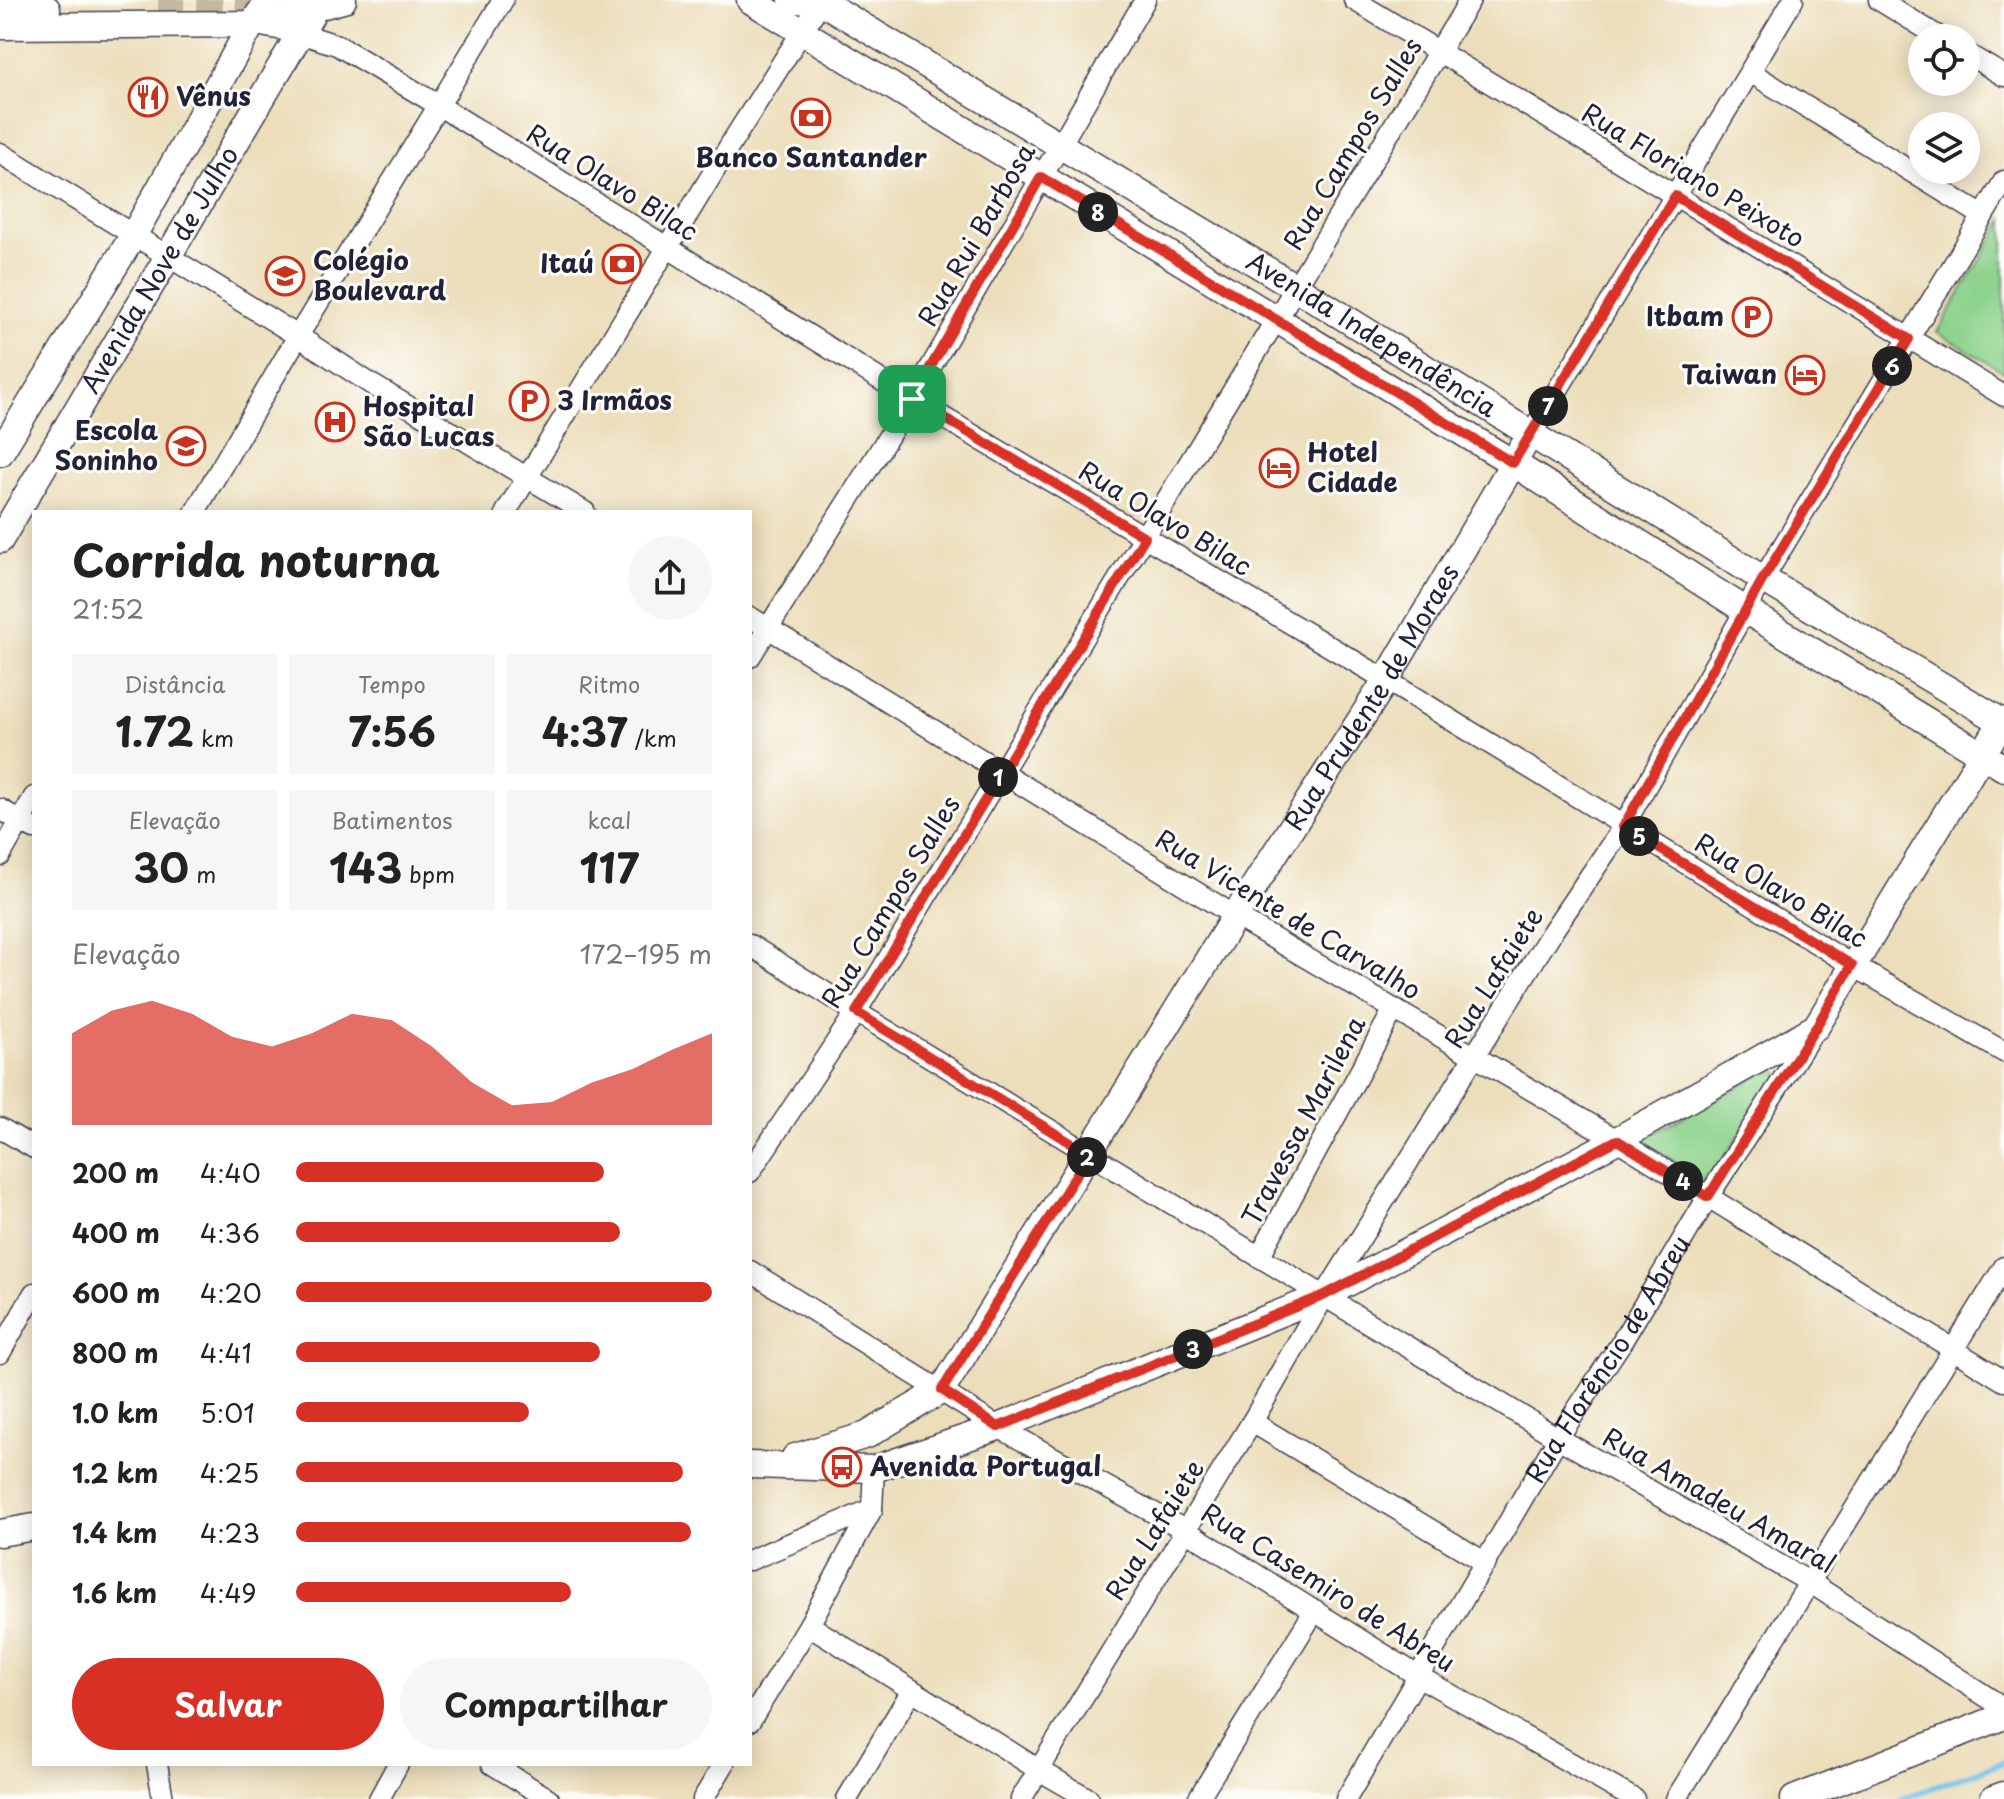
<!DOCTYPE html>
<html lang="pt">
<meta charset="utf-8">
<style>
body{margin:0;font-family:"Playpen Sans",sans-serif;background:#f6f6f6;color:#222;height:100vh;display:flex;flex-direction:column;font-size:30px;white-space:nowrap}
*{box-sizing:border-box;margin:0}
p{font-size:26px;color:#767676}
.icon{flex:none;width:44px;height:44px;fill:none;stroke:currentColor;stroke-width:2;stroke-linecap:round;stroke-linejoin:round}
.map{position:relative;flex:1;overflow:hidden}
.details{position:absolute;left:32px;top:510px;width:720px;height:1256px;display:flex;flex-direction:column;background:#fff;border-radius:0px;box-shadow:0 4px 20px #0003}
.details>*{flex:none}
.tools{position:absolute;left:1908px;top:24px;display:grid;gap:16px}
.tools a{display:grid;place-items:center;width:72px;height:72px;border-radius:50%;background:#fff;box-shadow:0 4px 20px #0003;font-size:40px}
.pin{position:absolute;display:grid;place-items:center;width:68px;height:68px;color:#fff;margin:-34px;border-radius:16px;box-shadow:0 4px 12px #0006}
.km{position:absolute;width:40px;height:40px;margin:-20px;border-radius:50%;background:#222;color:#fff;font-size:22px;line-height:40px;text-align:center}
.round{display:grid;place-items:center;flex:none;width:84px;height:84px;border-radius:42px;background:#f6f6f6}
.headline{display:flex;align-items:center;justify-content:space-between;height:136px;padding:0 40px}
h1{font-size:44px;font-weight:700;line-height:60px}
.figures{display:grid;grid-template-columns:repeat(3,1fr);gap:12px;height:136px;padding:8px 40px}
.figures div{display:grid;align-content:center;border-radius:0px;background:#f6f6f6;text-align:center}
.figures b{font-size:40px;font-weight:700}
.figures small{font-size:22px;font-weight:400}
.figures p{font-size:22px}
.chart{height:224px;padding:16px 40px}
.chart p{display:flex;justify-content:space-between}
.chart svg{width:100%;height:144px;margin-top:8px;fill:#d93025;opacity:.7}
.button{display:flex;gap:16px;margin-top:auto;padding:16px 40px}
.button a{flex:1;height:92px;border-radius:48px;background:#d93025;color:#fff;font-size:32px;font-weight:700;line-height:92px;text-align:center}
.button a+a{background:#f6f6f6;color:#222}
ul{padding:0 40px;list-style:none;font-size:26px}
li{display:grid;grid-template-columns:128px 96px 1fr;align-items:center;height:60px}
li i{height:20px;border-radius:10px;background:#d93025}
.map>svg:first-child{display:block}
</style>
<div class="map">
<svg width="2004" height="1799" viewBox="0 0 2004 1799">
<rect width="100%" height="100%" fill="#fdfcf7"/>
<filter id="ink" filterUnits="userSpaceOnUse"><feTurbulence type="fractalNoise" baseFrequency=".0125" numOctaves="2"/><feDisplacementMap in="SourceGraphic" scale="16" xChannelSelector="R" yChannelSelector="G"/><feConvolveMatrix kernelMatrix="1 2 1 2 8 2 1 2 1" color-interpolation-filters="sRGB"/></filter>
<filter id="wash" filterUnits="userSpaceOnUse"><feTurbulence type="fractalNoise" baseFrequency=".006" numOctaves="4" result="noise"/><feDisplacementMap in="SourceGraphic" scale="32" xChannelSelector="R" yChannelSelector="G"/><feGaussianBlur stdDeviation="1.8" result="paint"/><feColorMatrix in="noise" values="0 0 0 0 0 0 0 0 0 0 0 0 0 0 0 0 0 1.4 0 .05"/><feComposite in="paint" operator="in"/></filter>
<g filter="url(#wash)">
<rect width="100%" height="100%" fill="#ecdebb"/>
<g fill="#8dd38d" stroke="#587a64" stroke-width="2">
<polygon points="2004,220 2004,372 1937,332"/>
<polygon points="1772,1068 1782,1075 1706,1183 1641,1140"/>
</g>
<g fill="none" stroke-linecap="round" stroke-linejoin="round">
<polyline stroke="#70c1ec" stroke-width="6" points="1901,1799 2004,1762"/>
</g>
</g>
<g filter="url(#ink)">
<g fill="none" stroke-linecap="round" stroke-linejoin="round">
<path stroke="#c4b8a1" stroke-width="26" stroke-dasharray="26 13" stroke-linecap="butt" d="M158 11C199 12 244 16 282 0"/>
<g stroke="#403e4e" stroke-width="23">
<g id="minor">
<polyline points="1354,0 2004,396"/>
<polyline points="1879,0 1941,38"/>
<polyline points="256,25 299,33 337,45 438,105 892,387 1386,680 1852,965 2004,1052"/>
<polyline points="1966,53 2004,76"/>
<polyline points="1750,72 1983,216"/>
<polyline points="0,153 298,336 371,384 585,512"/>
<polyline points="1531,434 1793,0"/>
<polyline points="195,512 298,336 503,0"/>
<polyline points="506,512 735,137 822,0"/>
<polyline points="750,617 1235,916 1617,1140 2004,1381"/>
<polyline points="750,657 912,399 1145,0"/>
<polyline points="0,809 34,829"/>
<polyline points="0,856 34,797"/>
<polyline points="750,945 856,1012 1558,1438 1811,1583 2004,1708"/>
<polyline points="0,1128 34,1148"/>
<polyline points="750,1172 856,1012 1470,0"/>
<polyline points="1259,1257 1394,1009"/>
<polyline points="750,1271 998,1427 1185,1530 1418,1676 1634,1799"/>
<polyline points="0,1353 34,1293"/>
<polyline points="1252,1422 1486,1563"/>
<polyline points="750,1560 872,1509"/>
<polyline points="809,1625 1039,1770 1089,1799"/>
<polyline points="750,1721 809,1625 872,1509 874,1469"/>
<polyline points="157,1764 163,1799"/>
<polyline points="492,1764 549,1799"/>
<polyline points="379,1799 398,1764"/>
<polyline points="703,1799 724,1764"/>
<polyline points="847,1799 912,1690"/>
<polyline points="1021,1799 1252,1422 1325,1295 1552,932 1623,827 1763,579 2004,181"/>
<polyline points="1198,1799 1315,1610"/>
<path id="s1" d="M1346 1799 1558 1438 1621 1343 1708 1197 1816 1027"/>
<polyline points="1676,1799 2004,1267"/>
</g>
</g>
<g stroke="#403e4e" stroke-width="29">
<g id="major">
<polyline points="750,0 1513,463 1745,610 2004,768"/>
<polyline points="792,0 822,1"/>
<path id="s2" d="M819 0 1297 288 1763 579 2004 723"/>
<polyline points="0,8 47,9"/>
<polyline points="0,26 252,24 343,0"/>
<polyline points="0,453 133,236 252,24 269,0"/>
<path id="s3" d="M0 540 320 0"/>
<path id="s4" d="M795 1457 867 1435 942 1390 1235 916 1386 680 1522 448"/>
<polyline points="750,1465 874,1469 998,1427 1325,1295 1617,1140 1816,1027 2002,722"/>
<polyline points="0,1533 34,1527"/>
<polyline points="1794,1799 2004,1716"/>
<polyline points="1993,1799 2004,1795"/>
</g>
</g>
<use href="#minor" stroke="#fff" stroke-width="20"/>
<use href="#major" stroke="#fff" stroke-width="26"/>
</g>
</g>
<g fill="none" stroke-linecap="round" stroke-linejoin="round" filter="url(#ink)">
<g stroke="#fff" stroke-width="16">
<polygon id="route" points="1041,177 1513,463 1675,196 1909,339 1763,579 1623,827 1852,965 1816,1027 1708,1197 1617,1140 1325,1295 998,1427 942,1390 1089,1154 856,1012 1145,537 912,399"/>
</g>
<use href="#route" stroke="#d93025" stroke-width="10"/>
</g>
<defs>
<g id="restaurant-ring" transform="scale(2)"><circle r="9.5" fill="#fdfcf7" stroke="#c8321e" stroke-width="1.5"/><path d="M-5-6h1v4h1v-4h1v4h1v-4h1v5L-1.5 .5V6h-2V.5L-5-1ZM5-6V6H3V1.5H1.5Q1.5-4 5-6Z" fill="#c8321e"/></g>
<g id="bank-ring" transform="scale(2)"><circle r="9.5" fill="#fdfcf7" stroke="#c8321e" stroke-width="1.5"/><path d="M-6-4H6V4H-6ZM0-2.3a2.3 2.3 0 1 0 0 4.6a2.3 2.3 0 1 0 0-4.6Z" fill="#c8321e"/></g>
<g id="school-ring" transform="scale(2)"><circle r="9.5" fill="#fdfcf7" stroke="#c8321e" stroke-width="1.5"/><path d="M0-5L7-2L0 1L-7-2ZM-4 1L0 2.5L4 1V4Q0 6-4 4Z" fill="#c8321e"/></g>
<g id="parking-ring" transform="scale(2)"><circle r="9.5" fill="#fdfcf7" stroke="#c8321e" stroke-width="1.5"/><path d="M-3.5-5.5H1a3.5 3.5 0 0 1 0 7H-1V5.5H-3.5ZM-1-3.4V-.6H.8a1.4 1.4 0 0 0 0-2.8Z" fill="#c8321e"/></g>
<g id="hotel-ring" transform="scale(2)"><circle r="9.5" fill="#fdfcf7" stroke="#c8321e" stroke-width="1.5"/><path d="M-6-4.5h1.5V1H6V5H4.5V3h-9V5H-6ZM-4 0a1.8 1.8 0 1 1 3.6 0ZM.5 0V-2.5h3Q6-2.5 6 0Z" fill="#c8321e"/></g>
<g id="hospital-ring" transform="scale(2)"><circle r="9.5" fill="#fdfcf7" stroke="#c8321e" stroke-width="1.5"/><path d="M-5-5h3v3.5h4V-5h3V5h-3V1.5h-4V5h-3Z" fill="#c8321e"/></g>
<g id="bus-ring" transform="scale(2)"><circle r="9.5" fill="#fdfcf7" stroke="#c8321e" stroke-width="1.5"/><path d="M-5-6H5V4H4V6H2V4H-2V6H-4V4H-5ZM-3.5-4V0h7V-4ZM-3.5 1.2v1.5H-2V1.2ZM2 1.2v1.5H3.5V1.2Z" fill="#c8321e"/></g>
</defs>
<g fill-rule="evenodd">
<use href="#restaurant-ring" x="148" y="97"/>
<use href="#bank-ring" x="811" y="118"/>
<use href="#bank-ring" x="622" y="264"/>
<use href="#school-ring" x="285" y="276"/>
<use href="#parking-ring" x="1752" y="317"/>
<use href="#hotel-ring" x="1805" y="375"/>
<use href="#parking-ring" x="529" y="401"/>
<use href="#hospital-ring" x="335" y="422"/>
<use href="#school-ring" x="186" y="446"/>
<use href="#hotel-ring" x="1279" y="468"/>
<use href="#bus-ring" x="842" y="1467"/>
</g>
<g text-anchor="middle" stroke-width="6" stroke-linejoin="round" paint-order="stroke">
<g font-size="26" font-weight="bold" fill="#22223b" stroke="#fdfcf7" text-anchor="start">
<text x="176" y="106">Vênus</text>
<text x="811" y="167" text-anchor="middle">Banco Santander</text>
<text x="313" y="270">Colégio<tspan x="313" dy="30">Boulevard</tspan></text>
<text x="594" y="273" text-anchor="end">Itaú</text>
<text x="1724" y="326" text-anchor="end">Itbam</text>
<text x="1777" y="384" text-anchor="end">Taiwan</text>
<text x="557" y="410">3 Irmãos</text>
<text x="363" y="416">Hospital<tspan x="363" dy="30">São Lucas</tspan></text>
<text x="158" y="440" text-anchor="end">Escola<tspan x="158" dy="30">Soninho</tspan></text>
<text x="1307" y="462">Hotel<tspan x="1307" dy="30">Cidade</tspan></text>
<text x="870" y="1476">Avenida Portugal</text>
</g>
<g font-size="26" fill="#22223b" stroke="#fdfcf7">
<text transform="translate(1353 144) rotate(-59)" y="9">Rua Campos Salles</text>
<text transform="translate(1693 176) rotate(31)" y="9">Rua Floriano Peixoto</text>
<text transform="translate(612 183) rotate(32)" y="9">Rua Olavo Bilac</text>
<text transform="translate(977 235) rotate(-60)" y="9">Rua Rui Barbosa</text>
<text dy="9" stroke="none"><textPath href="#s3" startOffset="314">Avenida Nove de Julho</textPath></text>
<text dy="9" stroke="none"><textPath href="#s2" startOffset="646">Avenida Independência</textPath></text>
<text transform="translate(1165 519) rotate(31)" y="9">Rua Olavo Bilac</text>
<text dy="9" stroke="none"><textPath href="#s4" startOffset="978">Rua Prudente de Moraes</textPath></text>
<text transform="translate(1781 891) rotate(31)" y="9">Rua Olavo Bilac</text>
<text transform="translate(891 902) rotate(-59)" y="9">Rua Campos Salles</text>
<text transform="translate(1288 915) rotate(31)" y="9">Rua Vicente de Carvalho</text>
<text transform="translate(1494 978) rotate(-58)" y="9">Rua Lafaiete</text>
<text transform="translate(1304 1121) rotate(-62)" y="9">Travessa Marilena</text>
<text dy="9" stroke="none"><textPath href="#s1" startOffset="512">Rua Florêncio de Abreu</textPath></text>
<text transform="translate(1719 1501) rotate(30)" y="9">Rua Amadeu Amaral</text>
<text transform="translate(1155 1530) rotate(-58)" y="9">Rua Lafaiete</text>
<text transform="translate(1328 1588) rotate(32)" y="9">Rua Casemiro de Abreu</text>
</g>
</g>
</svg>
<div class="tools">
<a><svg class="icon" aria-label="locate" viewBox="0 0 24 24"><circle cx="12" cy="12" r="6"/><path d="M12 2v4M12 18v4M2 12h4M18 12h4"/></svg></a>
<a><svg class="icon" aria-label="layers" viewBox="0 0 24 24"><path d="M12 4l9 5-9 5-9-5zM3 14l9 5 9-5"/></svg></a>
</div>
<div class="pin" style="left:912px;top:399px;background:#1e9e55"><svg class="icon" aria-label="arrive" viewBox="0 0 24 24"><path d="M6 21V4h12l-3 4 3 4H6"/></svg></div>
<b class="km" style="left:998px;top:777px">1</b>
<b class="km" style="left:1087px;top:1157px">2</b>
<b class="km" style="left:1193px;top:1349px">3</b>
<b class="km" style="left:1683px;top:1181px">4</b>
<b class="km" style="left:1639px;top:836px">5</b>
<b class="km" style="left:1892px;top:366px">6</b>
<b class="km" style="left:1548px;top:406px">7</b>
<b class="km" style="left:1098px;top:212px">8</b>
<section class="details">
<div class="headline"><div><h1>Corrida noturna</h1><p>21:52</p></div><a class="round"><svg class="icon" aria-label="share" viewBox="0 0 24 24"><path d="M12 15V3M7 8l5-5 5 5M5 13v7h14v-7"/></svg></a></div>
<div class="figures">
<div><p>Distância</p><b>1.72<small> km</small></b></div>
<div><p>Tempo</p><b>7:56</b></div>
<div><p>Ritmo</p><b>4:37<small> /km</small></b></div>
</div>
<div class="figures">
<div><p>Elevação</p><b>30<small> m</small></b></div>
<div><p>Batimentos</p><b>143<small> bpm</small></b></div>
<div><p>kcal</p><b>117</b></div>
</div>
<div class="chart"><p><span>Elevação</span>172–195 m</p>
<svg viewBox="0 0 160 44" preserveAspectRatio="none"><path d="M0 44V16L10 9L20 6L30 10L40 17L50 20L60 16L70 10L80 12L90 20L100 31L110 38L120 37L130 31L140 27L150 21L160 16V44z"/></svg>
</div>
<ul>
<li><b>200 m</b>4:40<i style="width:74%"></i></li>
<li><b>400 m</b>4:36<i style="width:78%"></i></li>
<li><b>600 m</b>4:20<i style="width:100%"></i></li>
<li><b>800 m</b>4:41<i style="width:73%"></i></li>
<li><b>1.0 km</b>5:01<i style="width:56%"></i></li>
<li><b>1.2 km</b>4:25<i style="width:93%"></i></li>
<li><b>1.4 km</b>4:23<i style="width:95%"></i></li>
<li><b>1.6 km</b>4:49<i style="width:66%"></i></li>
</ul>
<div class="button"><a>Salvar</a><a>Compartilhar</a></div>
</section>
</div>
